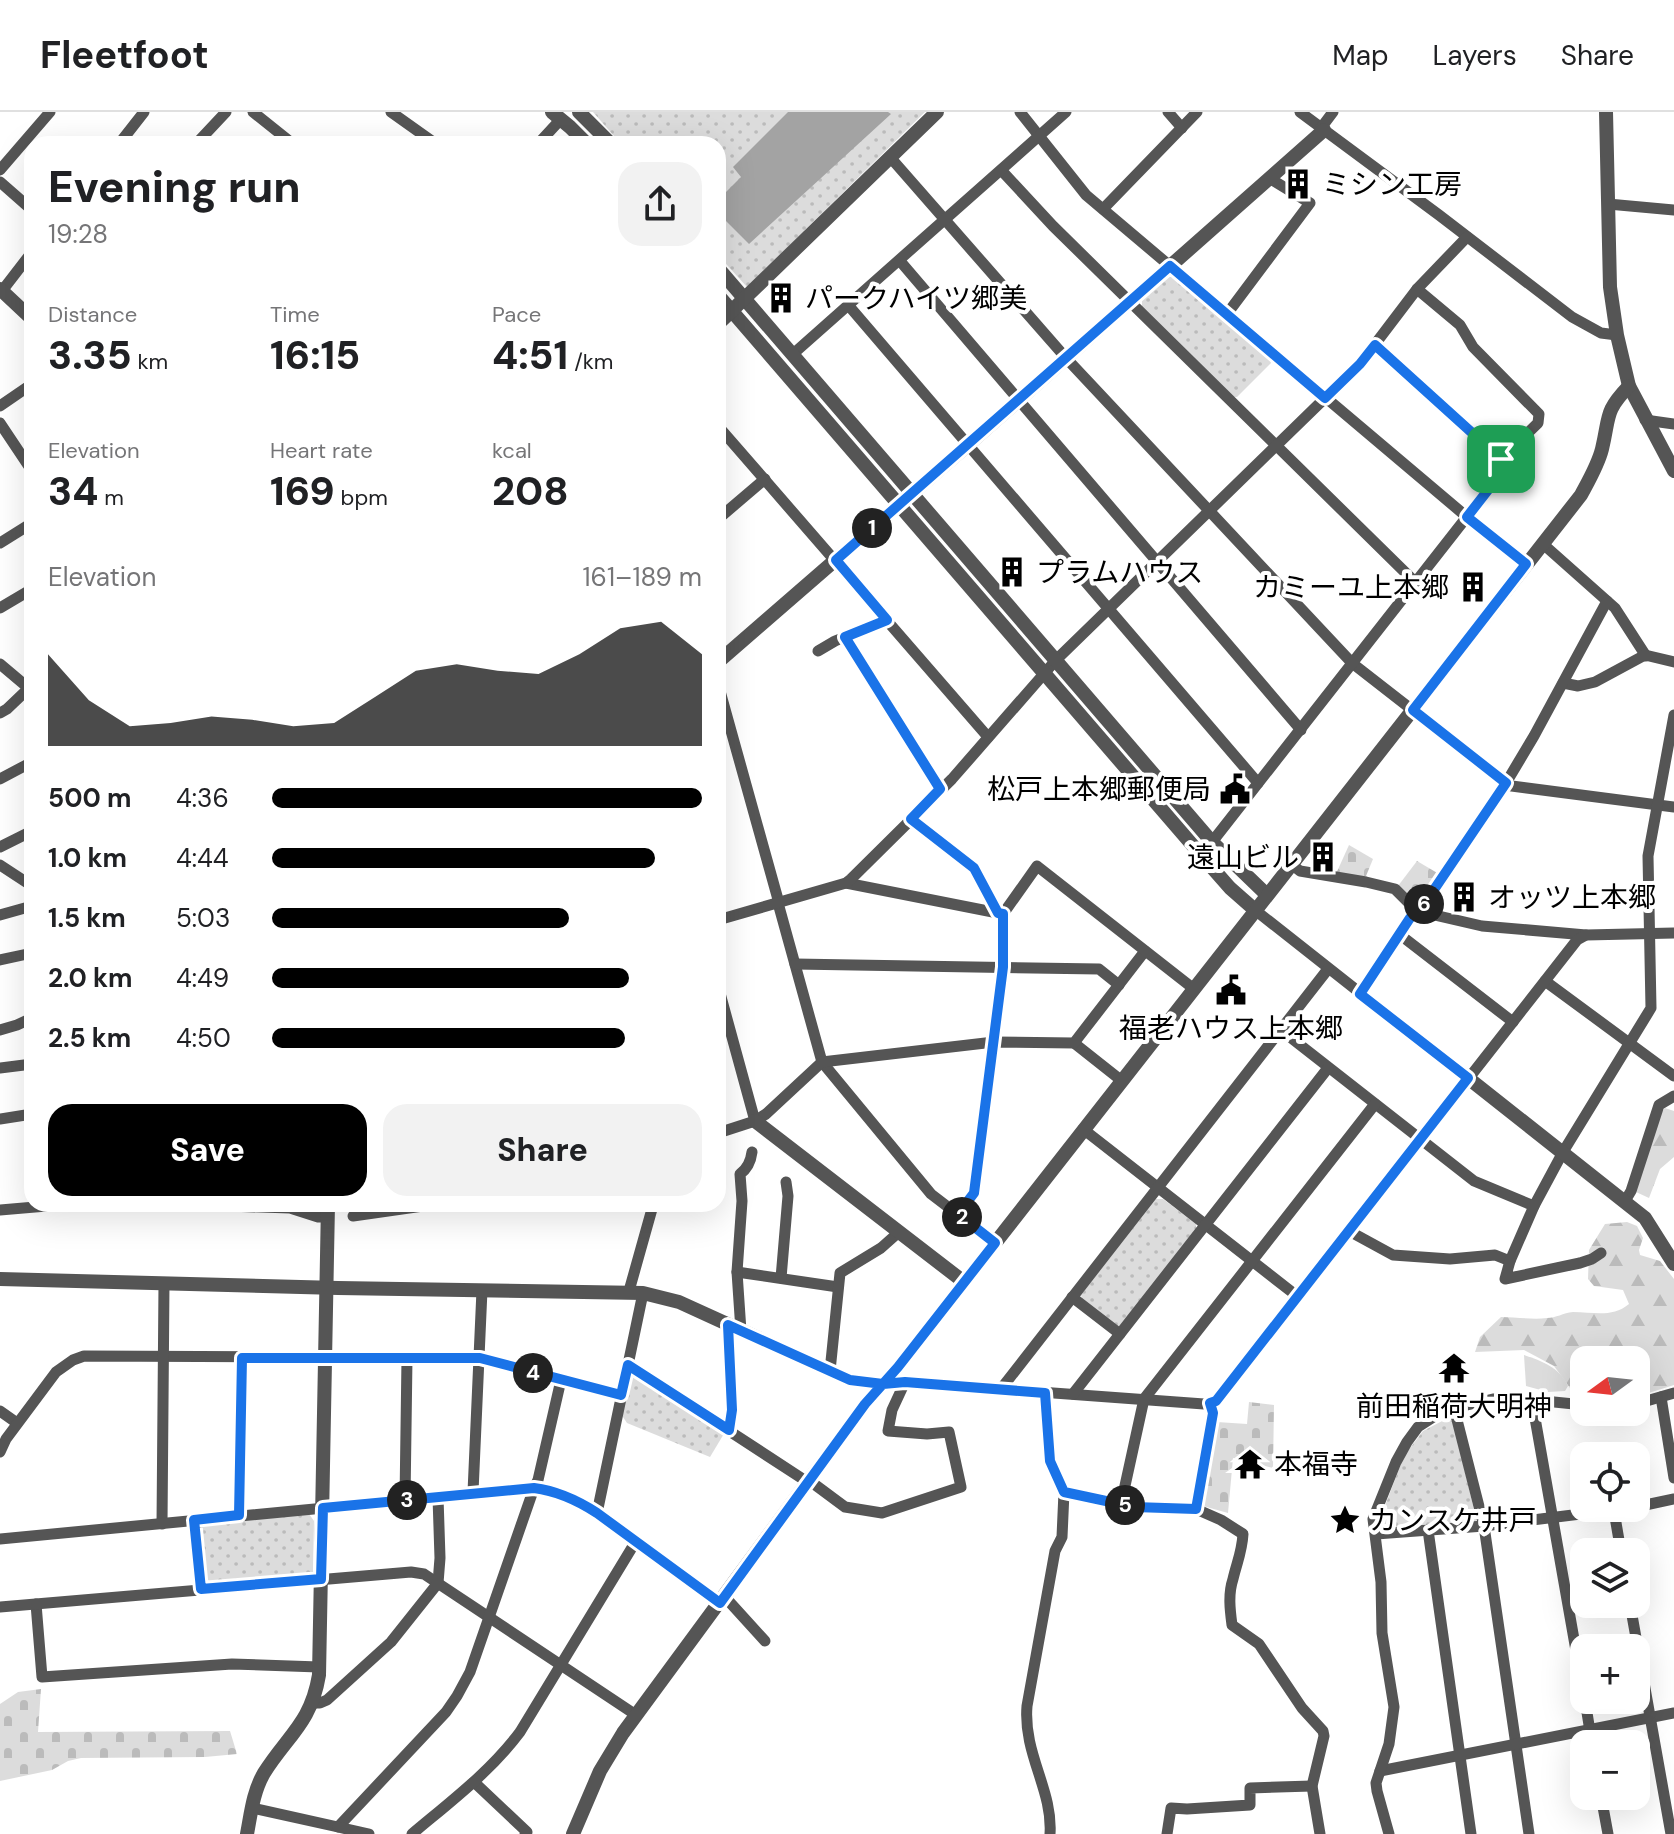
<!DOCTYPE html>
<meta charset="utf-8">
<style>
body{margin:0;font-family:"DM Sans","Noto Sans JP",sans-serif;background:#f2f2f2;color:#202124;height:100vh;display:flex;flex-direction:column;font-size:30px;white-space:nowrap}
*{box-sizing:border-box;margin:0}
p{font-size:26px;color:#757577}
.icon{flex:none;width:44px;height:44px;fill:none;stroke:currentColor;stroke-width:2;stroke-linecap:round;stroke-linejoin:round}
.map{position:relative;flex:1;overflow:hidden}
.panel{position:absolute;left:24px;top:24px;width:702px;height:1076px;display:flex;flex-direction:column;background:#fff;border-radius:24px;box-shadow:0 8px 32px #0002}
.panel>*{flex:none}
.needle{width:52px;rotate:255deg}
.controls{position:absolute;left:1570px;top:1234px;display:grid;gap:16px}
.controls a{display:grid;place-items:center;width:80px;height:80px;border-radius:16px;background:#fff;box-shadow:0 8px 32px #0002;font-size:40px}
.pin{position:absolute;display:grid;place-items:center;width:68px;height:68px;color:#fff;margin:-34px;border-radius:16px;box-shadow:0 4px 12px #0006}
.km{position:absolute;width:40px;height:40px;margin:-20px;border-radius:50%;background:#222;color:#fff;font-size:22px;line-height:40px;text-align:center}
.round{display:grid;place-items:center;flex:none;width:84px;height:84px;border-radius:24px;background:#f2f2f2}
.headline{display:flex;align-items:center;justify-content:space-between;height:136px;padding:0 24px}
h1{font-size:44px;font-weight:800;line-height:60px}
.stats{display:grid;grid-template-columns:repeat(3,1fr);gap:12px;height:136px;padding:8px 24px}
.stats div{display:grid;align-content:center}
.stats b{font-size:40px;font-weight:800}
.stats small{font-size:22px;font-weight:400}
.stats p{font-size:22px}
.chart{height:224px;padding:16px 24px}
.chart p{display:flex;justify-content:space-between}
.chart svg{width:100%;height:144px;margin-top:8px;fill:#000;opacity:.7}
.action{display:flex;gap:16px;margin-top:auto;padding:16px 24px}
.action a{flex:1;height:92px;border-radius:24px;background:#000;color:#fff;font-size:32px;font-weight:800;line-height:92px;text-align:center}
.action a+a{background:#f2f2f2;color:#202124}
ul{padding:0 24px;list-style:none;font-size:26px}
li{display:grid;grid-template-columns:128px 96px 1fr;align-items:center;height:60px}
li i{height:20px;border-radius:10px;background:#000}
header{display:flex;align-items:center;gap:48px;box-sizing:border-box;height:112px;padding:0 40px;background:#fff;border-bottom:2px solid #e0e0e0}
header strong{font-size:38px}
nav{display:flex;gap:44px;margin-inline-start:auto;font-size:28px}
.map>svg:first-child{display:block}
</style>
<header>
<strong>Fleetfoot</strong>
<nav><a>Map</a><a>Layers</a><a>Share</a></nav>
</header>
<div class="map">
<svg width="1674" height="1722" viewBox="0 0 1674 1722">
<defs>
<pattern id="forest-firs" width="22" height="20" patternUnits="userSpaceOnUse" patternTransform="scale(2)"><rect width="22" height="20" fill="#dcdcdc"/><path d="M5 1l3.5 6h-7zM16 11l3.5 6h-7z" fill="#bbb"/></pattern>
<pattern id="cemetery-stones" width="16" height="16" patternUnits="userSpaceOnUse" patternTransform="scale(2)"><rect width="16" height="16" fill="#dcdcdc"/><path d="M2 7V4a2 2 0 0 1 4 0v3zM10 15v-3a2 2 0 0 1 4 0v3z" fill="#bbb"/></pattern>
<pattern id="park-dots" width="8" height="8" patternUnits="userSpaceOnUse" patternTransform="scale(2)"><rect width="8" height="8" fill="#dcdcdc"/><path d="M2 2h.1M6 6h.1" fill="none" stroke="#bbb" stroke-width="1.8" stroke-linecap="round"/></pattern>
</defs>
<rect width="100%" height="100%" fill="#fff"/>
<g fill="url(#forest-firs)">
<polygon points="1665,996 1674,999 1674,1045 1660,1057 1649,1086 1636,1080 1660,1002"/>
<path d="M1627 1110 1637 1114 1643 1126 1639 1138 1640 1143 1660 1149 1674 1167V1273L1636 1285V1248H1584V1289L1573 1288 1570 1276 1554 1254 1524 1238 1475 1240 1480 1225 1501 1205C1516 1205 1533 1208 1547 1206 1556 1206 1563 1201 1573 1200 1594 1200 1612 1206 1629 1192L1623 1178 1594 1174 1588 1167 1589 1138 1605 1112Z"/>
</g>
<g fill="url(#cemetery-stones)">
<polygon points="1349,733 1373,747 1366,764 1335,764"/>
<polygon points="1417,749 1439,762 1420,790 1414,790 1398,774"/>
<polygon points="1249,1290 1274,1293 1273,1356 1233,1346 1228,1401 1203,1394 1217,1310 1247,1312"/>
<polygon points="41,1577 38,1620 230,1619 237,1642 205,1645 81,1646 68,1649 52,1658 0,1669 0,1592 18,1580"/>
</g>
<g fill="url(#park-dots)">
<polygon points="593,0 925,0 747,175 718,143 718,32 621,32"/>
<polygon points="1169,165 1175,165 1269,245 1271,251 1237,285 1233,285 1142,196 1142,187"/>
<polygon points="1156,1087 1163,1087 1196,1112 1196,1119 1121,1214 1116,1216 1083,1190 1081,1183"/>
<polygon points="635,1262 725,1320 710,1345 627,1311 621,1302 628,1265"/>
<polygon points="1448,1306 1453,1310 1477,1410 1380,1418 1378,1412 1404,1344 1423,1319"/>
<polygon points="309,1402 314,1409 313,1460 310,1464 208,1474 204,1470 198,1418 201,1413"/>
</g>
<path fill="#dcdcdc" d="M1524 1243C1542 1249 1560 1256 1568 1274L1565 1279 1548 1280 1526 1274Z"/>
<polygon fill="#a3a3a3" points="788,0 888,0 891,2 749,132 718,101 718,88 741,65 733,55"/>
<g fill="none" stroke-linecap="round" stroke-linejoin="round">
<g stroke="#555" stroke-width="11">
<polyline points="253,0 293,32"/>
<polyline points="391,0 436,32"/>
<polyline points="1020,0 1086,83 1467,405 1526,452"/>
<polyline points="1168,0 1182,16"/>
<polyline points="1300,0 1439,103 1572,205 1601,221 1617,223"/>
<polyline points="1321,16 1333,0"/>
<polyline points="119,32 144,0"/>
<polyline points="196,32 226,0"/>
<polyline points="538,32 561,7"/>
<polyline points="890,45 1066,246 1352,551 1506,671"/>
<polyline points="0,58 50,0"/>
<polyline points="1002,59 1053,114 1415,470"/>
<polyline points="0,70 32,98"/>
<polyline points="1608,92 1674,98"/>
<polyline points="1103,97 1197,0"/>
<polyline points="900,149 1301,618"/>
<polyline points="1417,177 1460,213 1473,235 1539,302 1538,311 1501,347"/>
<polyline points="2,179 32,140"/>
<polyline points="849,194 1258,671"/>
<polyline points="1227,202 1310,91 1269,66"/>
<polyline points="793,242 1066,0"/>
<polyline points="0,294 32,272"/>
<polyline points="1645,308 1674,312"/>
<polyline points="0,311 32,359"/>
<polyline points="718,314 988,625"/>
<polyline points="718,407 765,367"/>
<polyline points="0,431 32,411"/>
<polyline points="1543,432 1615,496 1646,544"/>
<polyline points="0,496 32,477"/>
<polyline points="845,525 940,677"/>
<polyline points="818,539 835,529 887,508"/>
<polyline points="0,552 32,579"/>
<polyline points="1563,571 1578,574 1595,570 1645,543 1674,550"/>
<polyline points="718,572 779,791"/>
<polyline points="0,601 7,597 29,576"/>
<polyline points="0,667 32,650"/>
<polyline points="1504,673 1674,695"/>
<polyline points="911,707 974,756 998,801"/>
<polyline points="1212,730 1502,360 1501,347 1375,233"/>
<polyline points="0,735 32,719"/>
<polyline points="1291,752 1300,759 1366,770 1395,777 1417,799 1482,814 1586,823"/>
<polyline points="0,753 32,774"/>
<polyline points="846,771 1003,802"/>
<polyline points="778,791 822,950 931,1082 995,1131"/>
<polyline points="1255,798 1468,966"/>
<polyline points="0,803 32,794"/>
<polyline points="718,808 846,771 851,767 952,667 1056,548 1360,252 1417,177 1467,125"/>
<polyline points="1399,822 1513,910"/>
<polyline points="0,848 32,841"/>
<polyline points="795,852 1099,857 1119,873"/>
<polyline points="1545,869 1674,964"/>
<polyline points="718,874 755,1009"/>
<polyline points="1360,882 1410,806 1425,791 1506,671 1534,624 1607,489"/>
<polyline points="0,918 17,913 32,906"/>
<polyline points="1281,918 1474,1069 1534,1094"/>
<polyline points="1074,931 1122,969"/>
<polyline points="0,956 32,952"/>
<polyline points="0,1007 32,1002"/>
<polyline points="1083,1017 1297,1184"/>
<polyline points="718,1021 755,1009 766,1002 822,950 994,930 1074,931 1145,839"/>
<polyline points="1625,1089 1631,1079 1659,993 1674,984"/>
<polyline points="169,1092 290,1096 318,1105 328,1105"/>
<polyline points="0,1098 70,1092"/>
<polyline points="958,1102 974,1081 1003,855 1003,802 1037,754 1194,877"/>
<polyline points="353,1104 437,1092"/>
<polyline points="1349,1119 1393,1143 1450,1147 1495,1143 1510,1149"/>
<polyline points="1601,1141 1592,1147 1580,1151 1505,1167 1510,1149 1534,1094 1563,1040 1651,896 1648,744 1674,603"/>
<polyline points="737,1160 838,1175"/>
<polyline points="781,1166 788,1084 786,1070"/>
<polyline points="629,1179 652,1097"/>
<polyline points="1072,1185 1120,1222"/>
<polyline points="728,1213 732,1298 729,1318"/>
<path d="M741 1219 737 1160 742 1089 740 1062C747 1057 751 1048 752 1040"/>
<polyline points="628,1253 809,1371"/>
<polyline points="830,1259 840,1161 881,1136 899,1120"/>
<polyline points="883,1272 905,1270 1204,1292 1216,1289 1577,828 1586,823 1674,821"/>
<polyline points="1001,1277 1328,857"/>
<path d="M1045 1281 1050 1349 1064 1380 1134 1395 1196 1397 1221 1408 1243 1422C1242 1440 1237 1450 1233 1467 1228 1482 1230 1498 1232 1513L1259 1532 1302 1596 1323 1619 1324 1624 1312 1674 1320 1722"/>
<polyline points="1073,1282 1328,956"/>
<polyline points="1661,1285 1674,1366"/>
<polyline points="1532,1289 1584,1584"/>
<polyline points="1636,1292 1674,1281"/>
<polyline points="1454,1296 1484,1414 1529,1722"/>
<polyline points="0,1299 17,1311"/>
<polyline points="0,1340 6,1327 56,1260 73,1248 84,1244 480,1246 621,1283"/>
<polyline points="810,1369 845,1395 882,1401 961,1375 949,1320 927,1322 888,1319 892,1298 905,1270"/>
<polyline points="473,1380 482,1178"/>
<polyline points="405,1388 407,1246"/>
<polyline points="1121,1392 1144,1287 1375,992"/>
<polyline points="1636,1395 1674,1387"/>
<polyline points="1196,1397 1213,1301 1210,1291"/>
<polyline points="1614,1399 1621,1440"/>
<polyline points="597,1401 643,1181"/>
<polyline points="239,1403 242,1246"/>
<polyline points="194,1408 201,1477"/>
<polyline points="162,1412 164,1171"/>
<polyline points="1428,1418 1471,1722"/>
<polyline points="1376,1422 1484,1414 1629,1396"/>
<path d="M0 1427 534 1376C558 1379 577 1388 597 1401L720 1491"/>
<polyline points="725,1485 765,1529"/>
<polyline points="36,1492 42,1565 232,1552 319,1555"/>
<polyline points="1630,1492 1671,1722"/>
<polyline points="0,1495 411,1460 424,1462 636,1603"/>
<polyline points="1585,1588 1592,1632"/>
<polyline points="313,1591 320,1591 327,1588 391,1530 438,1471 440,1446 438,1385"/>
<polyline points="1380,1659 1674,1601"/>
<polyline points="474,1670 527,1720 525,1722"/>
<polyline points="1601,1684 1608,1722"/>
<polyline points="252,1696 338,1715 446,1600 457,1584 470,1560 534,1376 538,1368 561,1268"/>
<polyline points="338,1715 369,1722"/>
<path d="M412 1722C450 1690 490 1660 520 1620L636 1429"/>
<path d="M1050 1722C1053 1678 1023 1642 1027 1594L1055 1439 1062 1425 1064 1380"/>
<polyline points="1167,1722 1171,1696 1187,1697 1250,1693 1250,1676 1312,1674"/>
<polyline points="1389,1722 1377,1679 1376,1671 1389,1632 1394,1595 1382,1521 1381,1470 1373,1407 1396,1350 1407,1330 1418,1315 1435,1304 1450,1297 1493,1287 1514,1286 1584,1293"/>
</g>
<g stroke="#555" stroke-width="14">
<polyline points="552,0 570,15 587,32"/>
<polyline points="579,0 611,32"/>
<polyline points="1606,0 1610,175 1617,223 1629,274 1674,359"/>
<polyline points="718,156 1212,730 1267,783"/>
<polyline points="0,177 32,207"/>
<polyline points="718,183 1201,743 1230,776 1255,798"/>
<polyline points="718,212 937,0"/>
<polyline points="718,550 969,332 1324,18"/>
<polyline points="1468,966 1645,1106 1674,1152"/>
<polyline points="755,1009 964,1170"/>
<polyline points="0,1167 338,1176 643,1181 679,1190 850,1268 883,1272"/>
<path d="M247 1722C251 1701 253 1680 264 1661 288 1623 311 1611 319 1563L328 1092"/>
<path d="M573 1722 600 1659 623 1621 865 1292 898 1255 1581 383C1589 368 1598 353 1602 337 1610 304 1604 300 1629 274"/>
</g>
</g>
<g fill="none" stroke-linecap="round" stroke-linejoin="round">
<g stroke="#fff" stroke-width="16">
<path id="route" d="M1501 347 1375 233 1360 252 1325 286 1170 154 836 448 887 508 845 525 940 677 911 707 974 756 998 801 1003 802V855L974 1081 958 1102 995 1131 898 1255 865 1292 720 1491 597 1401C577 1388 558 1379 534 1376L323 1396 321 1467 201 1477 194 1408 239 1403 242 1246H480L621 1283 628 1253 729 1318 732 1298 728 1213 850 1268 883 1272 905 1270 1045 1281 1050 1349 1064 1380 1134 1395 1196 1397 1213 1301 1210 1291 1216 1289 1468 966 1360 882 1410 806 1425 791 1506 671 1413 598 1526 452 1467 405 1502 360 1501 347"/>
</g>
<use href="#route" stroke="#1a73e8" stroke-width="10"/>
</g>
<defs>
<g id="building-bare" transform="scale(2.4)"><path d="M-4-6H4V6H1V3H-1V6H-4ZM-2.5-4.3h1.7v1.8h-1.7ZM.8-4.3h1.7v1.8H.8ZM-2.5-1h1.7V.8h-1.7ZM.8-1h1.7V.8H.8Z" fill="#000" stroke="#fff" stroke-width="2.5" paint-order="stroke"/></g>
<g id="civic-bare" transform="scale(2.4)"><path d="M-.6-6.5H3V-4.5H.6V-3L4-1V1h2V6H-6V1h2V-1L-.6-3ZM-1.2 2.5V6h2.4V2.5Z" fill="#000" stroke="#fff" stroke-width="2.5" paint-order="stroke"/></g>
<g id="temple-bare" transform="scale(2.4)"><path d="M0-6L5-2H3V0L6.5 2.5H4V6H1.5V3h-3V6H-4V2.5H-6.5L-3 0V-2H-5Z" fill="#000" stroke="#fff" stroke-width="2.5" paint-order="stroke"/></g>
<g id="sight-bare" transform="scale(2.4)"><path d="M0-6L1.8-2.2L6-1.7L2.9 1.2L3.7 5.4L0 3.3L-3.7 5.4L-2.9 1.2L-6-1.7L-1.8-2.2Z" fill="#000" stroke="#fff" stroke-width="2.5" paint-order="stroke"/></g>
</defs>
<g fill-rule="evenodd">
<use href="#building-bare" x="1298" y="72"/>
<use href="#building-bare" x="781" y="186"/>
<use href="#building-bare" x="1012" y="460"/>
<use href="#building-bare" x="1473" y="475"/>
<use href="#civic-bare" x="1235" y="677"/>
<use href="#building-bare" x="1323" y="745"/>
<use href="#building-bare" x="1464" y="785"/>
<use href="#civic-bare" x="1231" y="878"/>
<use href="#temple-bare" x="1454" y="1256"/>
<use href="#temple-bare" x="1250" y="1352"/>
<use href="#sight-bare" x="1345" y="1408"/>
</g>
<g text-anchor="middle" stroke-width="8" stroke-linejoin="round" paint-order="stroke">
<g font-size="28" fill="#000" stroke="#fff" text-anchor="start">
<text x="1322" y="82">ミシン工房</text>
<text x="805" y="196">パークハイツ郷美</text>
<text x="1036" y="470">プラムハウス</text>
<text x="1449" y="485" text-anchor="end">カミーユ上本郷</text>
<text x="1211" y="687" text-anchor="end">松戸上本郷郵便局</text>
<text x="1299" y="755" text-anchor="end">遠山ビル</text>
<text x="1488" y="795">オッツ上本郷</text>
<text x="1231" y="926" text-anchor="middle">福老ハウス上本郷</text>
<text x="1454" y="1304" text-anchor="middle">前田稲荷大明神</text>
<text x="1274" y="1362">本福寺</text>
<text x="1369" y="1418">カンスケ井戸</text>
</g>
</g>
</svg>
<div class="controls">
<a><svg class="needle" viewBox="-14 -14 28 28"><path d="M0-13l5 13h-10z" fill="#e53935"/><path d="M0 13l5-13h-10z" fill="#757577"/></svg></a>
<a><svg class="icon" aria-label="locate" viewBox="0 0 24 24"><circle cx="12" cy="12" r="6"/><path d="M12 2v4M12 18v4M2 12h4M18 12h4"/></svg></a>
<a><svg class="icon" aria-label="layers" viewBox="0 0 24 24"><path d="M12 4l9 5-9 5-9-5zM3 14l9 5 9-5"/></svg></a>
<a>+</a>
<a>−</a>
</div>
<div class="pin" style="left:1501px;top:347px;background:#1e9e55"><svg class="icon" aria-label="arrive" viewBox="0 0 24 24"><path d="M6 21V4h12l-3 4 3 4H6"/></svg></div>
<b class="km" style="left:872px;top:416px">1</b>
<b class="km" style="left:962px;top:1105px">2</b>
<b class="km" style="left:407px;top:1388px">3</b>
<b class="km" style="left:533px;top:1261px">4</b>
<b class="km" style="left:1125px;top:1393px">5</b>
<b class="km" style="left:1424px;top:792px">6</b>
<section class="panel">
<div class="headline"><div><h1>Evening run</h1><p>19:28</p></div><a class="round"><svg class="icon" aria-label="share" viewBox="0 0 24 24"><path d="M12 15V3M7 8l5-5 5 5M5 13v7h14v-7"/></svg></a></div>
<div class="stats">
<div><p>Distance</p><b>3.35<small> km</small></b></div>
<div><p>Time</p><b>16:15</b></div>
<div><p>Pace</p><b>4:51<small> /km</small></b></div>
</div>
<div class="stats">
<div><p>Elevation</p><b>34<small> m</small></b></div>
<div><p>Heart rate</p><b>169<small> bpm</small></b></div>
<div><p>kcal</p><b>208</b></div>
</div>
<div class="chart"><p><span>Elevation</span>161–189 m</p>
<svg viewBox="0 0 160 44" preserveAspectRatio="none"><path d="M0 44V16L10 30L20 38L30 37L40 35L50 36L60 38L70 37L80 29L90 21L100 19L110 21L120 22L130 16L140 8L150 6L160 16V44z"/></svg>
</div>
<ul>
<li><b>500 m</b>4:36<i style="width:100%"></i></li>
<li><b>1.0 km</b>4:44<i style="width:89%"></i></li>
<li><b>1.5 km</b>5:03<i style="width:69%"></i></li>
<li><b>2.0 km</b>4:49<i style="width:83%"></i></li>
<li><b>2.5 km</b>4:50<i style="width:82%"></i></li>
</ul>
<div class="action"><a>Save</a><a>Share</a></div>
</section>
</div>
